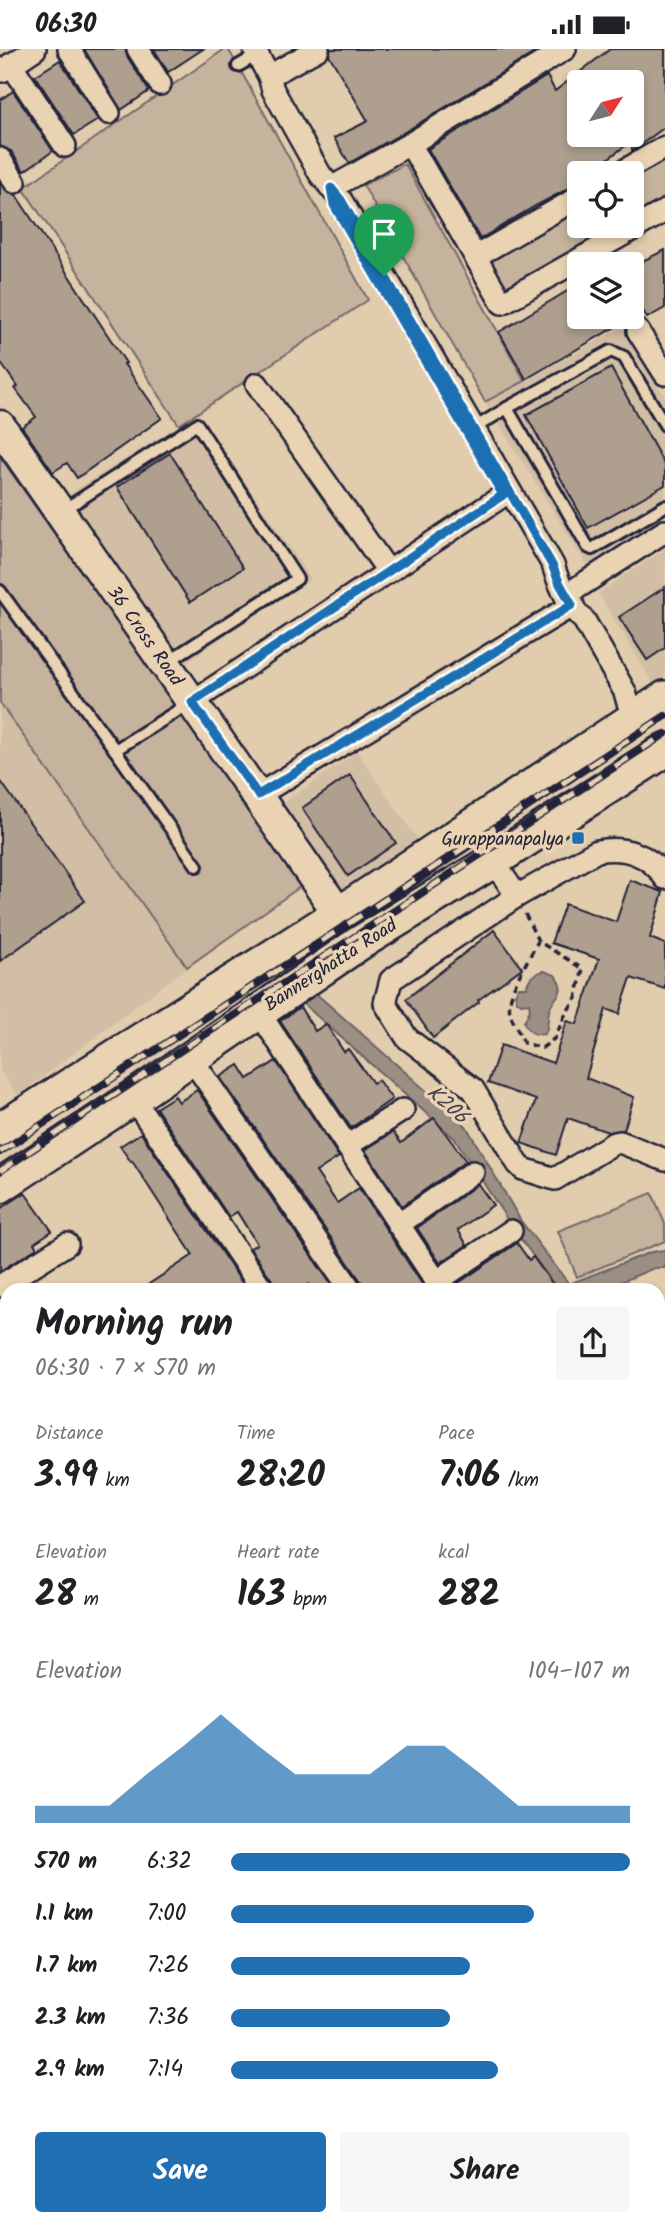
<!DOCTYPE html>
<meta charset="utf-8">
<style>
body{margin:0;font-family:Kalam,sans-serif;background:#f6f6f6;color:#202124;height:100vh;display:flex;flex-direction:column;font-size:26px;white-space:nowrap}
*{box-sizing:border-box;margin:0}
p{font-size:23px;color:#757577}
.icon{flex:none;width:38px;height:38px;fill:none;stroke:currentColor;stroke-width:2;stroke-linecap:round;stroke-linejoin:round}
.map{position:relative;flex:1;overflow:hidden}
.sheet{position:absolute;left:0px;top:1234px;width:665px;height:943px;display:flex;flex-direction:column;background:#fff;border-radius:21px 21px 0 0;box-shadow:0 4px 10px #0003}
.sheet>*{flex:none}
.needle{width:46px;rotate:54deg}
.fabs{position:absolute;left:567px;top:21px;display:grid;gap:14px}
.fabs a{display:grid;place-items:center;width:77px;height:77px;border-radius:7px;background:#fff;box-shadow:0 4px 10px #0003;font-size:35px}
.pin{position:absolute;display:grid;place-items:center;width:60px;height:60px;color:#fff;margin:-72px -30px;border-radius:50% 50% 50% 0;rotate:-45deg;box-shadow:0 0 7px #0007}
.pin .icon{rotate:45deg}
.round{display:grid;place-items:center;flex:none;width:74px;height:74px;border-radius:7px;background:#f6f6f6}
.headline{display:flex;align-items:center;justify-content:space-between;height:119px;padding:0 35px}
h1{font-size:38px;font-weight:600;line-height:52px}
.metrics{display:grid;grid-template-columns:repeat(3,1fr);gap:10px;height:119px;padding:7px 35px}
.metrics div{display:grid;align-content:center}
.metrics b{font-size:35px;font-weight:600}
.metrics small{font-size:19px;font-weight:400}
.metrics p{font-size:19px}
.chart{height:196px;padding:14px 35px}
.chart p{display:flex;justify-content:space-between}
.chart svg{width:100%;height:126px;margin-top:7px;fill:#1f6fb2;opacity:.7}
.action{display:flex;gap:14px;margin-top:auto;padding:14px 35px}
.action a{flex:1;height:80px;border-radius:7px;background:#1f6fb2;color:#fff;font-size:28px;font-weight:600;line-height:80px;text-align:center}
.action a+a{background:#f6f6f6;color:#202124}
ul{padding:0 35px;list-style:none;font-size:23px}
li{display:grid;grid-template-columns:112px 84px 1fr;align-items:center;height:52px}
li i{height:18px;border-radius:9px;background:#1f6fb2}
.status{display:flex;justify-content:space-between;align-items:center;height:49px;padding:0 35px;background:#fff;direction:ltr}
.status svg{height:19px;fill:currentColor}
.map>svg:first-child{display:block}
</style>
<div class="status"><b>06:30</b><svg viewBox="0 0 49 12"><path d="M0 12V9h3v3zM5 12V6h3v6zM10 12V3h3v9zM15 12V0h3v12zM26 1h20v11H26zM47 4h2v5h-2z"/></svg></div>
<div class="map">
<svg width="665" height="2176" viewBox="0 0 665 2176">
<rect width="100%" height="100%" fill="#e1ccad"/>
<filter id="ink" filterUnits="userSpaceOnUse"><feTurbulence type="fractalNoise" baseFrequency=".0143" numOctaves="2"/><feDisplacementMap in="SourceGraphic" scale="14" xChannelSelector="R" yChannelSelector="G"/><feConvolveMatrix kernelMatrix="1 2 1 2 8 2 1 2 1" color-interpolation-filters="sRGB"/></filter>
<g filter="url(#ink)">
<g fill="#d2bea4">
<polygon points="623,278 665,347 665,469 588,518 485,353"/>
<polygon points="198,364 311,530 180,617 63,449"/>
<polygon points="665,500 665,629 654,636 598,544"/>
<polygon points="0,654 187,918 18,1047 0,1021"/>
<polygon points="357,703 418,791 339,845 279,757"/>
</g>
<g fill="#c5b39d" stroke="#746a6c" stroke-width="2">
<polygon points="225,0 228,0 238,17 368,251 179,376 23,139"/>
<polygon points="665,107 665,148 632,167 632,126"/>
<polygon points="405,115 525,332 485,353 363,136"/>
<polygon points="579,157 579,177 614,177 506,238 489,209"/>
<polygon points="0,408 304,835 187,918 0,654"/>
<polygon points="652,1144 665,1175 665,1192 577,1228 558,1182"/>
</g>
<g fill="#9b8e83" stroke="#6b6366" stroke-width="2">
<path d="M544 922 555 926C569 947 553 945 549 962 547 970 549 976 545 985 534 987 528 983 524 973L530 961 529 954 521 955 517 952 515 945 519 938H527C528 929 535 924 544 922Z"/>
<polygon points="312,941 466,1077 521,1172 569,1235 651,1203 665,1201 665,1219 654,1219 602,1241 558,1241 512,1178 455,1090 299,951"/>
</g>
<g fill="#ae9f8f" stroke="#22223b" stroke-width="2" fill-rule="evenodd">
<polygon points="84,0 125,0 127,7 149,42 121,61"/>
<polygon points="154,0 203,0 168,23"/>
<polygon points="331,0 532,0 534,4 408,81 349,114 334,89 368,72 329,6"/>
<path d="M610 0H665V78L632 102V92L598 117 602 124H579V134L535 157 480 190 428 100 547 27 555 42ZM579 33H632V86H579Z"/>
<polygon points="60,11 98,71 74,86 35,27"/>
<polygon points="13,42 53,102 24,122 11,102 0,97 0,51"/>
<polygon points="0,134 9,144 16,146 126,314 124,315 162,369 77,429 67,414 53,423 22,378 36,368 15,339 18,338 0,313"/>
<polygon points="665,201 665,259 647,269 643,262 632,269 632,217"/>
<polygon points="579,235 579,268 632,268 526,330 499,283"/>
<polygon points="611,319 665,417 665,436 588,479 526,366"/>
<polygon points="170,404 243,519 190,553 117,438"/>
<polygon points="665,538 665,599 647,611 619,568"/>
<polygon points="350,726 396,794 348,827 302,759"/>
<polygon points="0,731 85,852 0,912"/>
<polygon points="630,831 663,843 650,889 665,895 665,940 631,929 619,965 606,960 586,1029 634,1048 624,1081 608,1083 568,1069 556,1106 521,1094 536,1051 488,1034 501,996 553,1014 567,972 577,975 599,910 551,894 565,855 616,873"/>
<polygon points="494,881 522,919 478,951 479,953 433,989 406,950"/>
<polygon points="300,958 315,982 326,975 344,1003 348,1000 373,1034 378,1031 392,1050 351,1079 280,972"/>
<polygon points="276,1012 339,1108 316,1123 337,1154 359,1139 426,1241 364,1241 362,1234 220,1028 239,1016 248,1030"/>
<polygon points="197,1041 335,1241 313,1241 309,1235 299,1241 276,1241 274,1234 250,1199 257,1195 237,1163 229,1168 156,1059 175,1047 179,1053"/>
<polygon points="434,1069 466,1112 402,1157 365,1101 393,1083 401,1094"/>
<polygon points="141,1084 228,1213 247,1241 140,1241 193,1206 132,1112 131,1113 120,1097"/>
<polygon points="478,1135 493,1156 458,1181 467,1196 440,1214 417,1179"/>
<polygon points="25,1144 52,1182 34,1194 37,1199 0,1222 0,1160"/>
<polygon points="517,1194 529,1211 533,1208 557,1241 455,1241 454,1237"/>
</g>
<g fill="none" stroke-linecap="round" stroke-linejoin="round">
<g stroke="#22223b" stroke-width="16">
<g id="lane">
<polyline points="238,17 257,6"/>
<polyline points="507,359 588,498 592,500 665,457"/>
<polyline points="473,380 507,359 611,302 624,308 665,376"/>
<polyline points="62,462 197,375 297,530 167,613"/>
<polyline points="0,542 115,701"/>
<polyline points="190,654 115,701 197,817"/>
</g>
</g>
<g stroke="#22223b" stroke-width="26">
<g id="street">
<polyline points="69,0 109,64"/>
<polyline points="138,0 160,35"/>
<path d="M254 0 269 27 273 41 320 125 341 151 553 516C559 535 568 558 584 571L625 643 628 654"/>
<polyline points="11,15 65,97"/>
<polyline points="2,22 35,0"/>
<polyline points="269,27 318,0"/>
<polyline points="410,95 502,254 665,162"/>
<polyline points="0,110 15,133"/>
<polyline points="620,124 665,98"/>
<polyline points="331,139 415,92 565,0"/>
<polyline points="475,208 579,148"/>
<polyline points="638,282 665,325"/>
<polyline points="257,335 388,522"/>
<polyline points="566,546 665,482"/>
<polyline points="192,653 504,446"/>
<polyline points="258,746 573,556"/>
<polyline points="493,812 517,847"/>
<path d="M665 829C650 805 624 797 597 802L517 847 391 931 385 954 407 989 473 1040 518 1115 523 1120 555 1130 614 1094 620 1093 665 1111"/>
<polyline points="258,962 442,1241"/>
<polyline points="191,1009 351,1241"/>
<polyline points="133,1049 263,1241"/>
<polyline points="347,1097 403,1061"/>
<polyline points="398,1176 473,1123"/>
<polyline points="436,1233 511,1182"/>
<polyline points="0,1237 67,1195"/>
<polyline points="0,1279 7,1287"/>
<polyline points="658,1338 665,1351"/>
<polyline points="658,1370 665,1367"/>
<polyline points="0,1444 7,1453"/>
<polyline points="658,1463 665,1458"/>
<polyline points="658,1556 665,1566"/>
<polyline points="658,1644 665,1653"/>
<polyline points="0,1755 7,1749"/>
<polyline points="658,1773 665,1782"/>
<polyline points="0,1873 7,1866"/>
<polyline points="658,1916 665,1925 658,1931"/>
<polyline points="0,2010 7,2002"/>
<polyline points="658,2071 665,2081"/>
<polyline points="0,2140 7,2133"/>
<polyline points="67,2170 72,2176"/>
<polyline points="170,2170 176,2176"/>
<polyline points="398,2170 403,2176"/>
<polyline points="499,2170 504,2176"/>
<polyline points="614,2170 632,2176"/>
<polyline points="210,2176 216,2170"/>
</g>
</g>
<g stroke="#22223b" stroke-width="35">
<g id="secondary">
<polyline points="0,377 339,865"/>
<polyline points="0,1599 7,1608"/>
<polyline points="586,2176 586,2170"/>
</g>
</g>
<g stroke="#22223b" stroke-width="38">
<g id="primary">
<polyline points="0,1081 339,865 665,649"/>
<polyline points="0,1137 133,1049 358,895 493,812 665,701"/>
</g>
</g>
<path stroke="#22223b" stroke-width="3.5" stroke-dasharray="7 5" stroke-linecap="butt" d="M525 865 538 892 583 920 576 949 565 966 555 989 542 999 524 994C520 984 512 973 510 963 505 945 530 909 538 892"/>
<use href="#lane" stroke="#e9d3b2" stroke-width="10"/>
<use href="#street" stroke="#e9d3b2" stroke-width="21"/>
<use href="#secondary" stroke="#e9d3b2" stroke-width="30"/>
<use href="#primary" stroke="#e9d3b2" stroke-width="33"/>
<g stroke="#22223b" stroke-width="8">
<g id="rail">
<polyline points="0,1103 665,667"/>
<polyline points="0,1122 189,996 665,685"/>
</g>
</g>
<use href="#rail" stroke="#e9d3b2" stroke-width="5" stroke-dasharray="16" stroke-linecap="butt"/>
</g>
</g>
<g fill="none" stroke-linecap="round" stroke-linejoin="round" filter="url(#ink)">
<g stroke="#fff" stroke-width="14">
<polygon id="route" points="331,139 341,151 552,516 560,535 572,556 258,746 192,653 503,446 334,156"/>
</g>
<use href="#route" stroke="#1f6fb2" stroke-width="9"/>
</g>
<rect fill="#1f6fb2" stroke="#e9d3b2" stroke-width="2.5" x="571" y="782" width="14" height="14" rx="3.5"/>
<g text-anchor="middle" stroke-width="7" stroke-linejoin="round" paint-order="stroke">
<g font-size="19" fill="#22223b" stroke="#e9d3b2">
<text transform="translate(146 586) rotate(55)" y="7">36 Cross Road</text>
<text transform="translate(330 915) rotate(-33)" y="7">Bannerghatta Road</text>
</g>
<g font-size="19" fill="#22223b" stroke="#e9d3b2" text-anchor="end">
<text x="564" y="796">Gurappanapalya</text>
</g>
<g font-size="21" font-style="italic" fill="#464251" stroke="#e9d3b2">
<text transform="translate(448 1055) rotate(41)" y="7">K206</text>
</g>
</g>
</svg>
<div class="fabs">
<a><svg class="needle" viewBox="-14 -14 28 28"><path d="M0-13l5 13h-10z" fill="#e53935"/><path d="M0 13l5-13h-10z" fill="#757577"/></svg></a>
<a><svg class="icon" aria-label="locate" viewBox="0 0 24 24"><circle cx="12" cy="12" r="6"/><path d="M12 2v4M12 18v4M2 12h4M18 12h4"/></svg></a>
<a><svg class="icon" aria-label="layers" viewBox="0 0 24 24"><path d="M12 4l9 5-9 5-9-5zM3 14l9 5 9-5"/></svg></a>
</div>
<div class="pin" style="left:384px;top:227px;background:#1e9e55"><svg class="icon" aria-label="arrive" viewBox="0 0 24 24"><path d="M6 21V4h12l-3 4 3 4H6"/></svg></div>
<section class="sheet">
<div class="headline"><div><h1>Morning run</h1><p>06:30 · 7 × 570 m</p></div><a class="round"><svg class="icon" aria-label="share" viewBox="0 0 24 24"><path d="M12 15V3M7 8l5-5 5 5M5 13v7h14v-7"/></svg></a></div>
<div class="metrics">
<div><p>Distance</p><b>3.99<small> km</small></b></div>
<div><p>Time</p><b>28:20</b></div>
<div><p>Pace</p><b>7:06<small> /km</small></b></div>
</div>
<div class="metrics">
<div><p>Elevation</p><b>28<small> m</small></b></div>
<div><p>Heart rate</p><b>163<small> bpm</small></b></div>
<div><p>kcal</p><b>282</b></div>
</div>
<div class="chart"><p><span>Elevation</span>104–107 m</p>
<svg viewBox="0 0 160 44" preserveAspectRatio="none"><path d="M0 44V38L10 38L20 38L30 27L40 17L50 6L60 17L70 27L80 27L90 27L100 17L110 17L120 27L130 38L140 38L150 38L160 38V44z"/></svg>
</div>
<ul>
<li><b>570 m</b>6:32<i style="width:100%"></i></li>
<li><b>1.1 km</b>7:00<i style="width:76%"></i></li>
<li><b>1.7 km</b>7:26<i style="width:60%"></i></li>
<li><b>2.3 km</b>7:36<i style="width:55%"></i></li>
<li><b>2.9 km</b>7:14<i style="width:67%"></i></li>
</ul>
<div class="action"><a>Save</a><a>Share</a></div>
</section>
</div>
